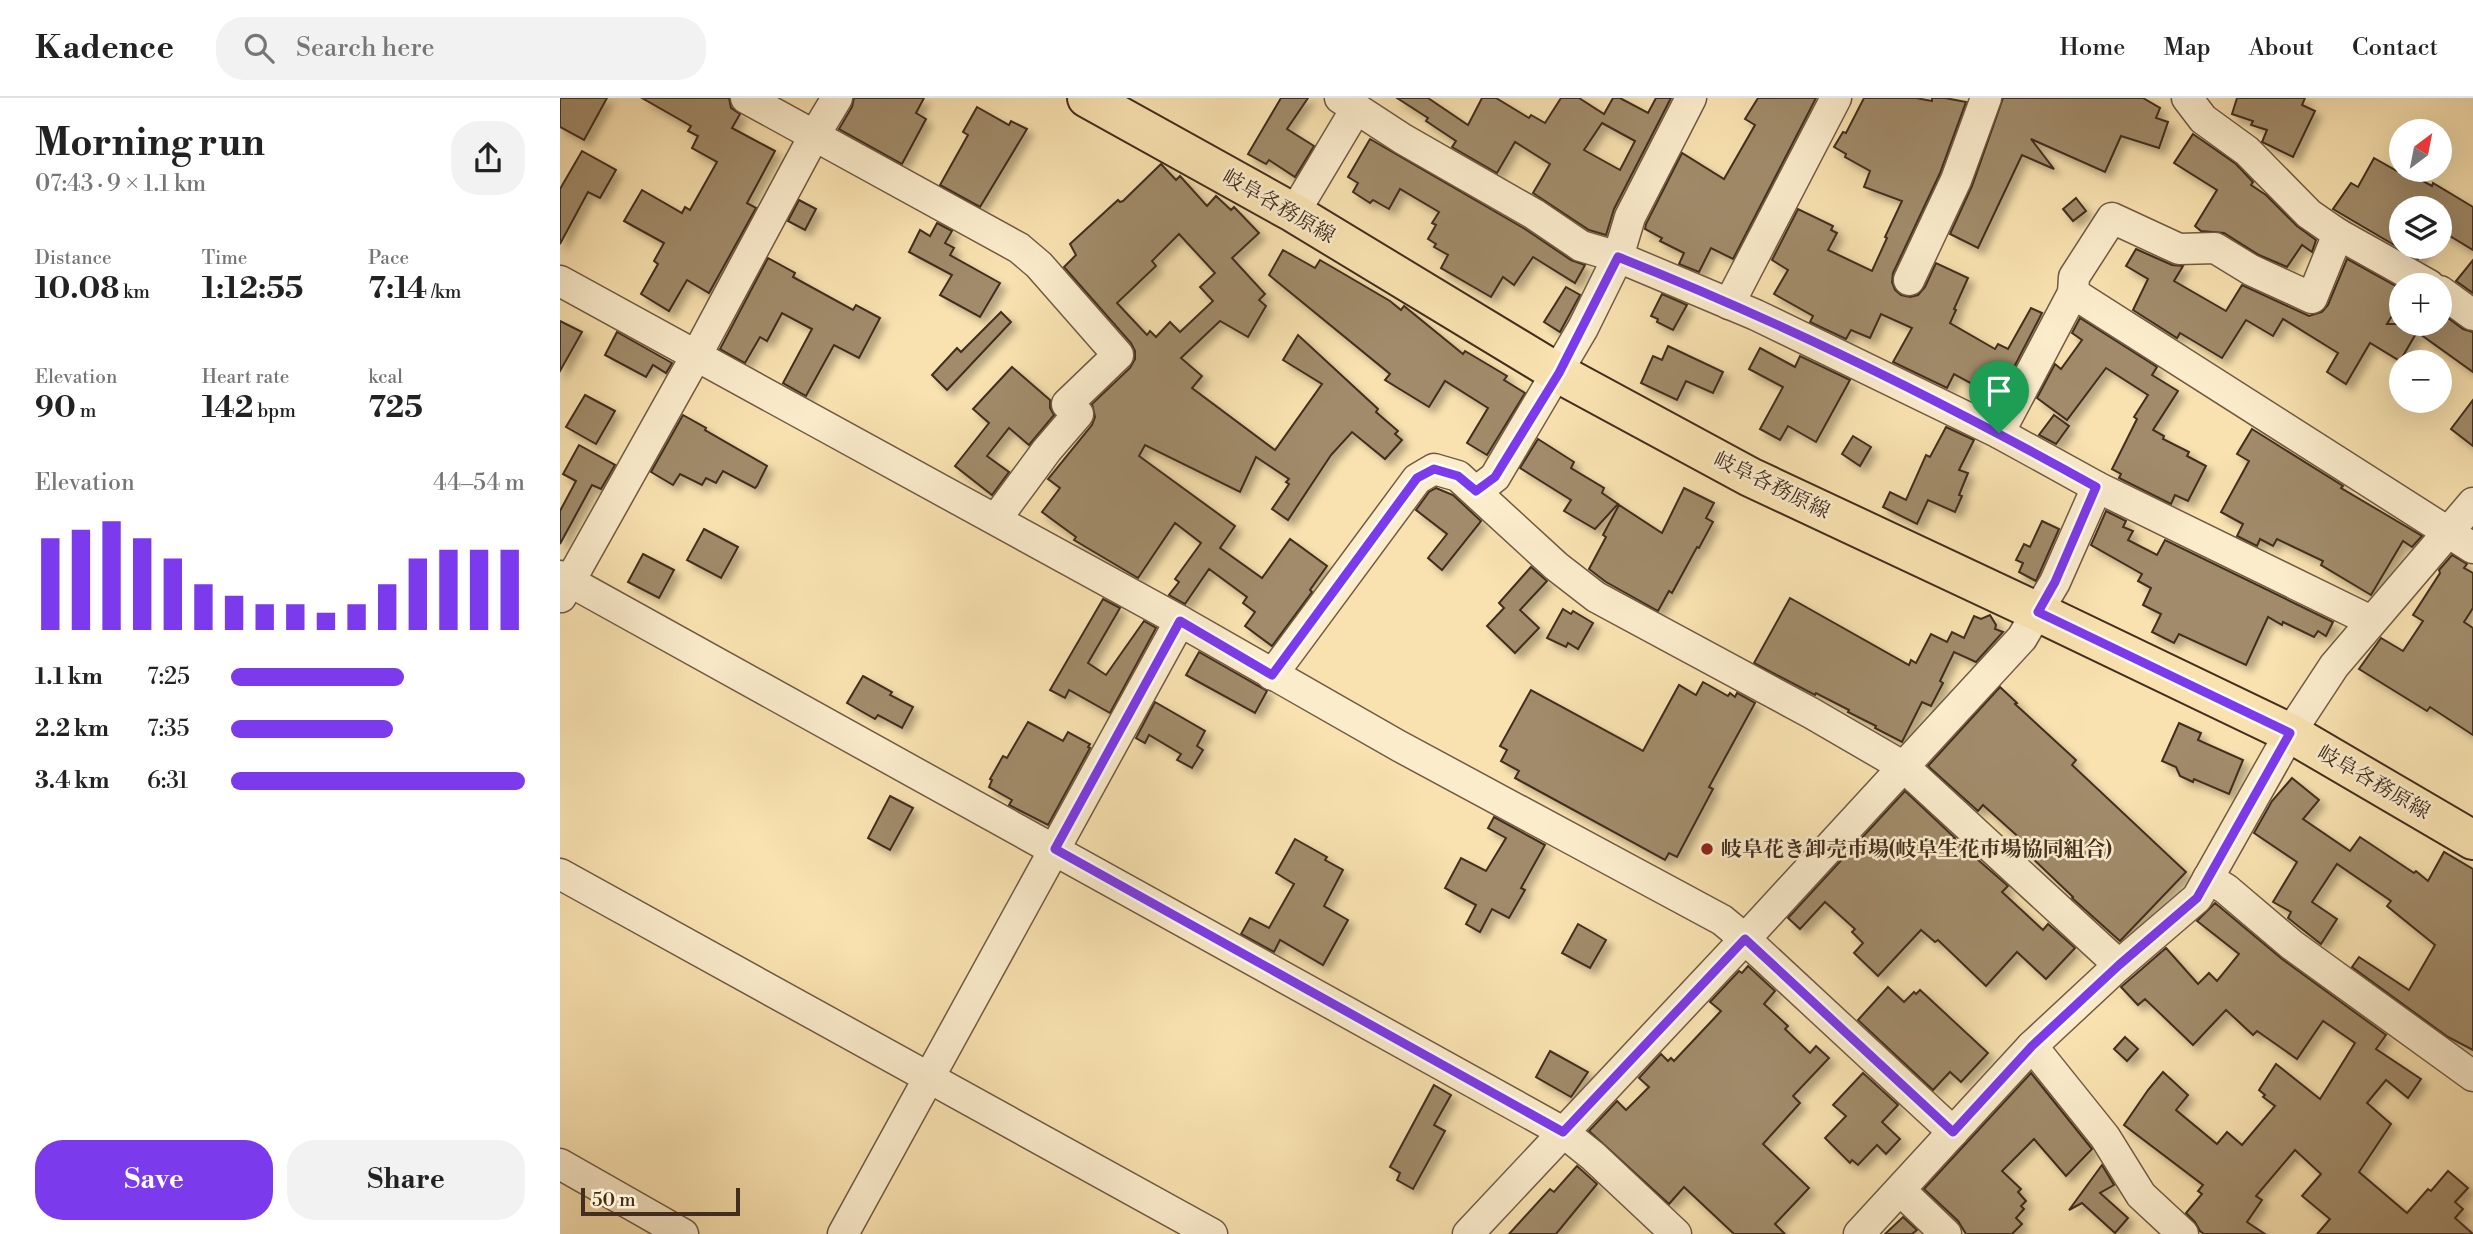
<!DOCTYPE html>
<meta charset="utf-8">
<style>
body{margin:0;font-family:"Libre Bodoni","Noto Serif JP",serif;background:#f2f2f2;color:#222;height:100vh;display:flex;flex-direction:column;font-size:26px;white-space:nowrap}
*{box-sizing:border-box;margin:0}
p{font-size:23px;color:#767676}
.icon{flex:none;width:38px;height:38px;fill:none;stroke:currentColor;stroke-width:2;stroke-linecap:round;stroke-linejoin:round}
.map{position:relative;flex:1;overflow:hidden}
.sheet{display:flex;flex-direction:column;background:#fff;width:560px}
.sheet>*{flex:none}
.needle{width:46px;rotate:32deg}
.controls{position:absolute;left:1829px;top:21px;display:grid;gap:14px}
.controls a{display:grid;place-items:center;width:63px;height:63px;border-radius:50%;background:#fff;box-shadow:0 7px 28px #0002;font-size:35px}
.scale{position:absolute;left:21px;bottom:18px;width:159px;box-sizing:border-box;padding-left:7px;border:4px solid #422d1f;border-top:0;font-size:19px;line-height:24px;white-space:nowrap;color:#422d1f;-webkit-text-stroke:5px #fbeccc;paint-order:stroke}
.pin{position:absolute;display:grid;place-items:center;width:60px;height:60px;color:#fff;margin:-72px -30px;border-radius:50% 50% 50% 0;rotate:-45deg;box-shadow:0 0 7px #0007}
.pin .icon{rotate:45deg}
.round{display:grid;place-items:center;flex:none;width:74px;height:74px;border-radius:28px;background:#f2f2f2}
.overview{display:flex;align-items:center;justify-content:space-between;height:119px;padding:0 35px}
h1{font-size:38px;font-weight:800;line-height:52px}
.stats{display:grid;grid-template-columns:repeat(3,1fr);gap:10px;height:119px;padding:7px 35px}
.stats div{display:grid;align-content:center}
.stats b{font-size:30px;font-weight:800}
.stats small{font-size:19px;font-weight:400}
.stats p{font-size:19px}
.chart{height:196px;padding:14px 35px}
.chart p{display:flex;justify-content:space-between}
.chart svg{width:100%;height:126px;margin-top:7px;stroke:#7c3aed;stroke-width:6}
.button{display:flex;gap:14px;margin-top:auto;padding:14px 35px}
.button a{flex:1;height:80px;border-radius:28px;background:#7c3aed;color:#fff;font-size:28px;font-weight:800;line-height:80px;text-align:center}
.button a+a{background:#f2f2f2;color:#222}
ul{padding:0 35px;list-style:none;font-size:23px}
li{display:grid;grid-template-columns:112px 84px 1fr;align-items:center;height:52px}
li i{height:18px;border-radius:9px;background:#7c3aed}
header{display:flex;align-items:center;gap:42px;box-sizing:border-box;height:98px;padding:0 35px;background:#fff;border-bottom:2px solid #e0e0e0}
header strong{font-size:33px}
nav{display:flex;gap:38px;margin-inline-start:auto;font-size:24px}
.search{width:490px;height:63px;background:#f2f2f2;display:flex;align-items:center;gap:18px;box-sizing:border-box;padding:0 24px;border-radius:28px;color:#767676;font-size:26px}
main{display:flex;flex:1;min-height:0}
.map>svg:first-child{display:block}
</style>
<header>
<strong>Kadence</strong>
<div class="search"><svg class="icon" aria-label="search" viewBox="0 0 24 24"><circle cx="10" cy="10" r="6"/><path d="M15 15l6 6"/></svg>Search here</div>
<nav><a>Home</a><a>Map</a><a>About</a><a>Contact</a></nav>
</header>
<main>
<section class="sheet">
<div class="overview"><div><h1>Morning run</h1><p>07:43 · 9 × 1.1 km</p></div><a class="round"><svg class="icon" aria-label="share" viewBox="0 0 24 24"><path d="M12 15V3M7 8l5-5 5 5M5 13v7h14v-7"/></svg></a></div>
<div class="stats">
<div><p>Distance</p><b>10.08<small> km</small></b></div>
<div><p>Time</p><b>1:12:55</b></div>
<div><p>Pace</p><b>7:14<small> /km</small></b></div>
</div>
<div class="stats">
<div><p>Elevation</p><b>90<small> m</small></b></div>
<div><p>Heart rate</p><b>142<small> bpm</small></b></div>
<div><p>kcal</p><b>725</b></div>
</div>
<div class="chart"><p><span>Elevation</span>44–54 m</p>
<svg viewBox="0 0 160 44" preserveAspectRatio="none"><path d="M5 44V12M15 44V9M25 44V6M35 44V12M45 44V19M55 44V28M65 44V32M75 44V35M85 44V35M95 44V38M105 44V35M115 44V28M125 44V19M135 44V16M145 44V16M155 44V16"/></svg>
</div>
<ul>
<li><b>1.1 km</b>7:25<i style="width:59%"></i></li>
<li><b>2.2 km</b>7:35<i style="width:55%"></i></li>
<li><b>3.4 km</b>6:31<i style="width:100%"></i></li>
</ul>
<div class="button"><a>Save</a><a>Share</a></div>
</section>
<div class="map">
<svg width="1913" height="1136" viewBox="0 0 1913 1136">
<defs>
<filter id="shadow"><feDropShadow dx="6" dy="6" stdDeviation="3.5" flood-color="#0004"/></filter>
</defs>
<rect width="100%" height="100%" fill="#f9e2b0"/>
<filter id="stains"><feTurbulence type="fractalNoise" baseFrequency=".00286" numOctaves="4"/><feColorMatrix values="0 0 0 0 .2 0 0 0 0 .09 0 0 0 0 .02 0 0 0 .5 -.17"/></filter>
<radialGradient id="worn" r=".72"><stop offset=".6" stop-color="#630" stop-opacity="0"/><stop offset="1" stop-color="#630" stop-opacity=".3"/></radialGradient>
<g fill="#a18b6a" stroke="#422d1f" stroke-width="2" fill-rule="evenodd" filter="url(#shadow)">
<polygon points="0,0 47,0 24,42 0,29"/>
<polygon points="82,0 169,0 171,10 180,16 172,30 215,53 187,105 196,110 149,195 127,182 109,213 81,196 98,166 94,163 104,145 64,123 82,92 122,115 125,109 130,112 157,64 132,50 138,38 128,33 131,28"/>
<polygon points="294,0 364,0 356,15 366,21 342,66 279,31 292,9"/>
<polygon points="721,0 748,0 727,31 754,48 735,79 709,62 706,66 688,56"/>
<path d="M837 0H868L908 27 922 0H936L969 20 971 17 985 25 1001 0H1019L1044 16 1053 0H1060L1088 15 1096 0H1111L1054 111 1046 137 1029 132 973 95 990 66 955 44 937 75 892 49 896 43 866 23 868 20ZM1042 25 1075 43 1060 72 1024 52Z"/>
<polygon points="1198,0 1256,0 1173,161 1151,150 1139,174 1119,166 1124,155 1100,143 1102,140 1085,131 1086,126 1122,55 1164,81 1195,27 1185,21"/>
<polygon points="1304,0 1356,0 1372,3 1372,0 1385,0 1406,4 1380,75 1333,175 1332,184 1335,192 1341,197 1350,199 1358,197 1365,189 1376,165 1408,180 1394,211 1396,212 1390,225 1435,251 1438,246 1448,251 1471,210 1482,215 1438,300 1394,276 1387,290 1333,264 1352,230 1321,216 1310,240 1291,232 1286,241 1250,224 1253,218 1214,196 1228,172 1212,162 1238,111 1273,128 1271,132 1277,135 1268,152 1312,173 1327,140 1325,139 1342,103 1304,89 1310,73 1285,59 1286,56 1274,49 1283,34 1286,35"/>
<polygon points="1443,0 1583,0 1600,10 1596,20 1608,24 1599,50 1561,38 1545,74 1471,41 1494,71 1462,57 1418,150 1390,136 1412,88"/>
<polygon points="1677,0 1745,0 1742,7 1755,13 1733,59 1702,44 1707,32 1691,27 1693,23 1672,16"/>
<polygon points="417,9 449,27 451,23 467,31 420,109 380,87 408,37 403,34"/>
<polygon points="1633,36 1676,66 1693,84 1691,87 1706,97 1737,128 1756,142 1752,154 1742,147 1727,169 1699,157 1664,135 1641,133 1635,128 1657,92 1614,65"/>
<polygon points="810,41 965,131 1011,162 1025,167 1015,185 973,159 954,187 943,179 931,199 881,170 888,157 874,149 876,146 868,141 876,127 872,125 879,114 840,91 829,111 813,102 810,105 793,94 798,85 788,79"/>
<polygon points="22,53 56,72 40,100 28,94 0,146 0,91"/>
<polygon points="1814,60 1837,73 1839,70 1872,88 1873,85 1913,109 1913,152 1880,132 1880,110 1841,110 1841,149 1865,149 1858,161 1773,111 1791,85 1798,89"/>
<path d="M601 66 616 82 620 78 647 108 656 98 671 112 674 109 699 135 672 160 705 196 699 202 706 208 688 239 660 223 621 260 642 278 632 290 715 352 762 286 723 262 738 237 818 311 816 314 838 333 835 336 842 342 825 361 792 334 771 357 728 422 712 411 729 386 726 384 729 381 696 359 680 394 585 347 579 358 675 428 660 450 702 480 730 441 767 468 750 492 752 494 712 548 685 528 695 514 683 505 687 499 649 471 625 506 609 497 619 484 615 481 641 445 615 425 578 480 514 442 516 439 482 414 500 390 488 381 532 327 535 319 532 306 570 270 575 261V253L571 245 504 169 516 157 510 146 558 102 560 104 563 103ZM619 136 655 175 640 189 653 203 620 234 610 224 596 239 590 233 587 237 557 205 596 168 592 163Z"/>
<polygon points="1516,100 1526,113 1513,123 1503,111"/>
<polygon points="239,102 256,111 245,132 228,123"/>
<polygon points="377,125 392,133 385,145 394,150 390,157 440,185 420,219 380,197 392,177 349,154 360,132 370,138"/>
<polygon points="1576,151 1612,167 1623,168 1614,183 1666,213 1682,187 1749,218 1762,214 1768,207 1787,161 1841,191 1841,203 1827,226 1880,226 1880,214 1903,231 1913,234 1913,274 1857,234 1840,263 1810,245 1786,286 1767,274 1778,255 1723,221 1713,238 1686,222 1662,260 1620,235 1617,240 1573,212 1588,181 1566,168"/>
<polygon points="723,152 755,170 760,162 830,203 841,212 844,208 903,256 905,253 947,278 944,282 965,295 927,357 907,345 928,310 885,283 869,309 825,282 830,276 709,177"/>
<polygon points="208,160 235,175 233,179 293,212 296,207 320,220 299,260 274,247 246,298 223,285 252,231 222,215 207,243 200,239 185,265 160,251"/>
<polygon points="1913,162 1913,195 1896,183"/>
<polygon points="1006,189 1020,197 1000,234 984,224"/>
<polygon points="1102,196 1127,207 1113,232 1097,224 1098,221 1091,218"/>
<polygon points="441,214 451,224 387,292 372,277 397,250 401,254"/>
<polygon points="1520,220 1597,269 1592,277 1618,293 1593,332 1604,338 1603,341 1629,354 1627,358 1646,368 1628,403 1615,397 1611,406 1559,380 1561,376 1552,371 1577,321 1574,319 1588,297 1546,270 1507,322 1477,300 1495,266 1501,271 1522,242 1512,235"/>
<polygon points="0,223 22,234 0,273"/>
<polygon points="57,234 112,265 106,275 93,267 86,279 45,257"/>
<polygon points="1108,248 1163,274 1153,295 1126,283 1117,302 1081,285 1093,258 1102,262"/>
<polygon points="1200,250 1235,269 1240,258 1290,282 1256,344 1228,328 1220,342 1200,331 1223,289 1189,271"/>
<polygon points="452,269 490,302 490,310 494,317 469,347 449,330 427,358 449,374 432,397 395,368 429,325 413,311"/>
<polygon points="25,297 55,313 36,346 6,329"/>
<polygon points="1913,302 1913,348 1891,331"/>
<polygon points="123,317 146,330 145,332 207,368 197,388 195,390 163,373 156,385 146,380 142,387 120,376 113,387 91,374"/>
<polygon points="1494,317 1509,328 1496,346 1479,337"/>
<polygon points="1386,329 1414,342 1399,372 1408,375 1399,397 1402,398 1395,414 1368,402 1357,426 1323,409 1330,394 1346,402 1366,357 1370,359"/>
<polygon points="1692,331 1783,388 1781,390 1862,438 1852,449 1843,443 1811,497 1761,467 1763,463 1717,441 1713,448 1700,441 1697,448 1677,438 1683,426 1661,414 1689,363 1677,356"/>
<polygon points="1293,338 1311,349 1300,368 1282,356"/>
<polygon points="978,341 1014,364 1011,370 1044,390 1042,395 1058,406 1035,431 1004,413 1011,402 960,370"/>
<polygon points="19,347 55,367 41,391 32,387 0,446 0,413 16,383 3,376"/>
<polygon points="876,390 893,397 921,423 882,472 868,460 887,436 856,412 869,394"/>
<polygon points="1124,390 1154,405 1146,420 1153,424 1139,450 1137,449 1112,495 1109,493 1098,513 1046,484 1029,471 1046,439 1043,437 1059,407 1102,435"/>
<polygon points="1546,413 1566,423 1563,429 1573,433 1568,442 1597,457 1605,442 1773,524 1766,538 1758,533 1754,539 1723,524 1722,527 1708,519 1686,567 1619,536 1614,545 1592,534 1601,516 1583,507 1591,490 1578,483 1582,476 1531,447"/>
<polygon points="1482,423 1499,431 1476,483 1459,474 1463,465 1456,462 1464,446 1470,449"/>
<polygon points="144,431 178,449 161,480 127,462"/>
<polygon points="83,456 114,472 99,500 68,484"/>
<polygon points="1892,457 1907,466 1904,470 1913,475 1913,510 1904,524 1913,530 1913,637 1870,609 1867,613 1799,571 1821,540 1843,553 1863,523 1853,517 1880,475 1879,472"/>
<polygon points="971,469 987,483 960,512 979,530 955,555 927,528 944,510 939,505"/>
<polygon points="1230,500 1349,567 1351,562 1356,565 1371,536 1387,544 1392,534 1404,540 1414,518 1421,521 1430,517 1436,527 1435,531 1443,534 1416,564 1394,554 1380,583 1383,585 1371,608 1362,604 1342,644 1315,630 1316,628 1288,614 1289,612 1256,595 1255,597 1194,565"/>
<polygon points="543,501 560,510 528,565 546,577 584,523 596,530 550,615 509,592 505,600 490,592"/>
<polygon points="1003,511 1011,516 1013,513 1033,525 1018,551 1008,545 1006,549 987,540"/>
<polygon points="639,554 707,593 695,615 626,577"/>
<polygon points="303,578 332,594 330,597 353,609 342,630 318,617 315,621 287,605"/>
<polygon points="1143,584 1168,598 1170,595 1175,599 1177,595 1195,605 1149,689 1153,691 1117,759 1109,755 1105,762 955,680 959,673 941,663 947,652 940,648 971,592 1083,653 1119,587 1136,597"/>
<polygon points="1440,589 1457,605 1455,606 1516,662 1512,667 1626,774 1560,843 1512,800 1513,799 1469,757 1473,752 1423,707 1418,713 1368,668"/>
<polygon points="595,604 645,633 637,648 643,652 632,670 617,662 621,656 589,637 585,645 576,640"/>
<polygon points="468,624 503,643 508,634 530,646 528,649 530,650 488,727 449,707 452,702 429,689 432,682 430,681 443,658 447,660"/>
<polygon points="1619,625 1641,635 1638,642 1683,662 1669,696 1634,681 1633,684 1620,678 1616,669 1602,663"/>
<polygon points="1732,680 1759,702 1743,721 1790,753 1800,739 1854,775 1856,773 1868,783 1884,754 1913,771 1913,952 1888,939 1792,869 1799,859 1849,892 1875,847 1827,808 1831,803 1777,766 1752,804 1777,821 1761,846 1728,820 1731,814 1713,804 1737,764 1694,735 1712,703"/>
<polygon points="1345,693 1395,740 1394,741 1448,788 1442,794 1483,832 1488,826 1515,850 1486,881 1457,854 1426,888 1378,842 1375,844 1361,832 1318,878 1294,855 1303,845 1292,834 1295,831 1265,804 1240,831 1228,820"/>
<polygon points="330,698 353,710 330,752 308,740"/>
<polygon points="934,719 985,747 961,790 965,792 949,820 932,811 920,834 906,826 916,807 885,790 901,760 926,773 946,740 928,730"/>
<polygon points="735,741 767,759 765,762 783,772 764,808 788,822 763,867 720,842 714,854 681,836 690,820 709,830 734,786 716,775"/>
<polygon points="1655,805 1722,861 1826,937 1816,951 1861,981 1848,1000 1826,982 1807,1005 1831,1026 1799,1074 1847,1115 1868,1091 1871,1093 1888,1073 1908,1090 1895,1104 1903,1111 1895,1120 1913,1136 1757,1136 1770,1121 1742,1098 1761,1076 1735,1052 1696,1098 1702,1102 1687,1124 1705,1136 1644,1136 1640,1133 1635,1124 1626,1115 1642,1096 1638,1093 1643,1087 1564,1027 1588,992 1603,974 1628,997 1616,1012 1657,1046 1667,1034 1682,1047 1715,1008 1703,999 1705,997 1699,992 1716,966 1760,1001 1795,945 1763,923 1737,961 1697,933 1693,937 1666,912 1633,947 1585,901 1578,907 1561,889 1606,850 1638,886 1649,875 1657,883 1679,856 1637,823"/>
<polygon points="1018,826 1046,842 1030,870 1002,855"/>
<polygon points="1188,868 1215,893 1204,906 1228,928 1225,931 1250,955 1256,948 1269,960 1233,998 1240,1005 1203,1046 1249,1090 1215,1126 1225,1136 1174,1136 1124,1089 1109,1106 1029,1033 1057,1003 1066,1012 1089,989 1079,980 1101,956 1108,963 1111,960 1114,963 1161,913 1150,904 1179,873 1182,875"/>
<polygon points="1328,889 1344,904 1354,894 1356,896 1360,892 1428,955 1401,984 1390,974 1373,992 1298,922"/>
<polygon points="1565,939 1578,951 1567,963 1554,951"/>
<polygon points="990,953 1028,974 1011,999 976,979"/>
<polygon points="1303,975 1338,1007 1322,1024 1340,1041 1326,1056 1317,1047 1298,1067 1292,1062 1290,1065 1265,1040 1286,1018 1273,1007"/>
<polygon points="1471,975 1532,1051 1506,1078 1474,1041 1442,1073 1461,1091 1458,1094 1466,1103 1461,1108 1464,1111 1456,1120 1462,1126 1452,1136 1406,1136 1398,1123 1364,1091"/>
<polygon points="874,987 891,997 874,1027 885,1033 853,1091 837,1082 840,1075 830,1069"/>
<polygon points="1542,1067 1554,1087 1540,1095 1568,1120 1555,1135 1522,1105 1509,1112"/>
<polygon points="1017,1068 1037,1086 996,1136 949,1136 990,1091 994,1094"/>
<polygon points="1343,1119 1357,1132 1352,1136 1325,1136"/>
</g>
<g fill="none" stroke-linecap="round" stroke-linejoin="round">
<g stroke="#705a43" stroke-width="33">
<g id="minor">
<polyline points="186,0 459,150 479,167 558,257 507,306 518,316 487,352 436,421"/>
<polyline points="780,0 843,41 974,116 1021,148 1058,159 1196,217 1439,335 1537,389 1811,523"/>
<polyline points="1627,0 1643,21 1687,53 1749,116 1778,136 1869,187"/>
<polyline points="734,115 796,11"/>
<polyline points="1349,182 1396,82 1426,0"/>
<polyline points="0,183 620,523 839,648 1162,822 1185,841 1393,1034"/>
<polyline points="1880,193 1913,217"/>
<polyline points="1513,195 1913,450"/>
<polyline points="1169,206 1276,0"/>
<polyline points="1439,335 1513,195 1514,179 1552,120 1619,151 1655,150 1691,172 1752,200 1778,136"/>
<polyline points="917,393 935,379 1023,230 1058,159 1070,119 1131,0"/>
<polyline points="0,478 1003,1034 1033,1058 1116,1136"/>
<polyline points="1,499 136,258 254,38 277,0"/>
<polyline points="712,577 857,381 874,371 898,378 996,468 1036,499 1251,615 1344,669 1559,867"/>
<polyline points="0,776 652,1136"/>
<polyline points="1648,780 1666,791 1732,847 1913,978"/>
<polyline points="1472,948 1545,1039 1581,1097 1623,1136"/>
<polyline points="0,1066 123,1136"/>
<polyline points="1340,1092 1386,1136"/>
<polyline points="283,1136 620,523"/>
<polyline points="908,1136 1185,841 1462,540 1495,484 1537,389"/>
<polyline points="1299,1136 1472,948 1559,867 1637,800 1730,635 1774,568 1913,405"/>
</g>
</g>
<g stroke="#422d1f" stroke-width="42">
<polyline id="major" points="527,0 734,115 998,275 1190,379 1478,514 1730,635 1913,742"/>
</g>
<use href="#minor" stroke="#fbeccc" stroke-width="30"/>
<use href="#major" stroke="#f9e2b0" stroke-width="38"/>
</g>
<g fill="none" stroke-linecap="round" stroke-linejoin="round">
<g stroke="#fff" stroke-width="14">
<path id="route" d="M1058 159C1222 224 1382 303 1536 389L1495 484 1478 514 1730 635 1637 800 1559 867 1472 948 1393 1034 1185 841 1003 1034 495 751 620 523 712 577 857 380 874 371 898 378 916 393 935 379 999 275Z"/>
</g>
<use href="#route" stroke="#7c3aed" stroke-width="9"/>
</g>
<circle fill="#8f2418" stroke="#fbeccc" stroke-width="2.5" cx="1147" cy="751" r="7"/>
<g text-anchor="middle" stroke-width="5" stroke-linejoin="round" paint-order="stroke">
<g font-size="21" fill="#422d1f" stroke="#fbeccc">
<text transform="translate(719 108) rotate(30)" y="7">岐阜各務原線</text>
<text transform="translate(1212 387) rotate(26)" y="7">岐阜各務原線</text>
<text transform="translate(1814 684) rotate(30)" y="7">岐阜各務原線</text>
</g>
<g font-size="21" font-weight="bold" fill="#422d1f" stroke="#fbeccc" text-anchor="start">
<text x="1161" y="758">岐阜花き卸売市場(岐阜生花市場協同組合)</text>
</g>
</g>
<rect width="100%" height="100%" filter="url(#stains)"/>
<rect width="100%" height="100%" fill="url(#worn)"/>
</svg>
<div class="controls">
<a><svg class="needle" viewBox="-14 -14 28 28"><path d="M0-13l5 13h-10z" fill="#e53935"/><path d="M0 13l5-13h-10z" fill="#767676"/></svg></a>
<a><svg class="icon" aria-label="layers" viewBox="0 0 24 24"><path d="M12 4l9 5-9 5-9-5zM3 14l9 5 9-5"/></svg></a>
<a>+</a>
<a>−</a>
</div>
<div class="scale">50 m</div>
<div class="pin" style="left:1439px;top:335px;background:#1e9e55"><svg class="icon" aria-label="arrive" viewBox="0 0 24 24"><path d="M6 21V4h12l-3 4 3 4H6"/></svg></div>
</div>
</main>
